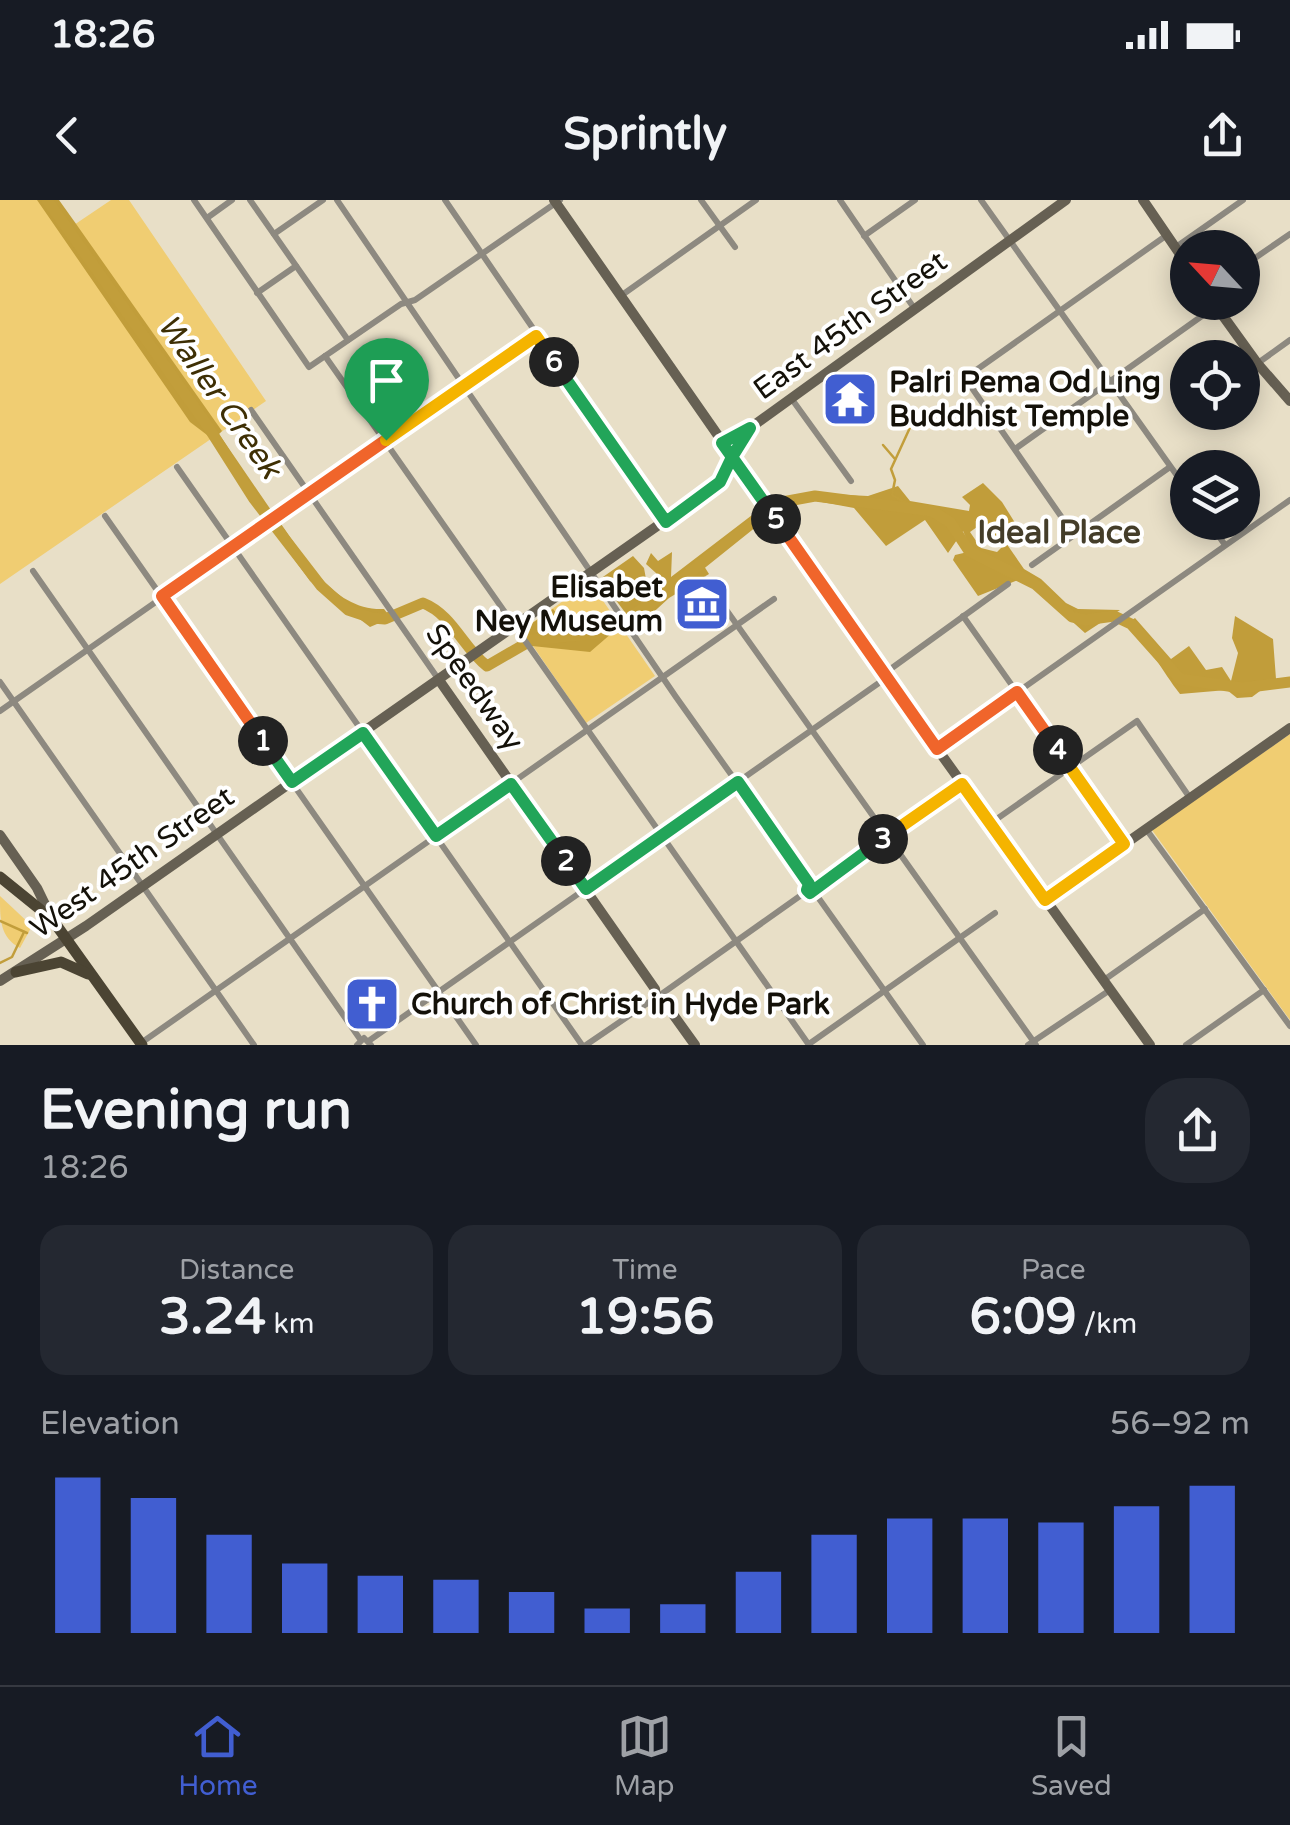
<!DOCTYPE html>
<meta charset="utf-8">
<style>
body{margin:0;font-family:"Varela Round",sans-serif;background:#242831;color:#f1f3f6;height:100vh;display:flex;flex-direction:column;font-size:38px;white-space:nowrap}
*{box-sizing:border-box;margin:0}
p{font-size:32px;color:#9ea1a6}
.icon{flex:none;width:55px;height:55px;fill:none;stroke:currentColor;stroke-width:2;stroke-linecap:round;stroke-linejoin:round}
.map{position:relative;height:845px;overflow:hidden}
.panel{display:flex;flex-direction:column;background:#171b24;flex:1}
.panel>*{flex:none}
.needle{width:65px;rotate:296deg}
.controls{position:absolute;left:1170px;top:30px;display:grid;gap:20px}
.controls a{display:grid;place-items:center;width:90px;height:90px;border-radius:50%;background:#171b24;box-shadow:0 5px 25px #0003;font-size:50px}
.pin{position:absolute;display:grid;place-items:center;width:85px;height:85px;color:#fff;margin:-102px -42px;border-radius:50% 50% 50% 0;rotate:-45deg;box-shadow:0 0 10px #0007}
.pin .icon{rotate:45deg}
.km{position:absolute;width:50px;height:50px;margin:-25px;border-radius:50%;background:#222;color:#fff;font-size:28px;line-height:50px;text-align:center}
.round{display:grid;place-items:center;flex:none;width:105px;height:105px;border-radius:40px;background:#242831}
.headline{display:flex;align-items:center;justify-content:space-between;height:170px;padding:0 40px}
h1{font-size:55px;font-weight:700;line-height:75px}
.figures{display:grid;grid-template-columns:repeat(3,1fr);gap:15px;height:170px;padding:10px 40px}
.figures div{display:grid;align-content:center;border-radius:25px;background:#242831;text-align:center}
.figures b{font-size:50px;font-weight:700}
.figures small{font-size:28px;font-weight:400}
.figures p{font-size:28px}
.chart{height:280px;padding:20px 40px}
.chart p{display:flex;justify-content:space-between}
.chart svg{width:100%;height:180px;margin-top:10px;stroke:#415ed1;stroke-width:6}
.status{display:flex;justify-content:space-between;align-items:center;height:70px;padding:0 50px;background:#171b24;direction:ltr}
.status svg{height:28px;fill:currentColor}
header{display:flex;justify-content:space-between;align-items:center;height:130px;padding:0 40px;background:#171b24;font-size:45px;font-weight:700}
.tabs{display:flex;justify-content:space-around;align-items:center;height:140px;border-top:2px solid #363941;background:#171b24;font-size:28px;color:#9ea1a6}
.tabs a{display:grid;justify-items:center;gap:5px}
.tabs .selected{color:#415ed1}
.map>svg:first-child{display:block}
</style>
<div class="status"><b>18:26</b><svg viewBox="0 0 49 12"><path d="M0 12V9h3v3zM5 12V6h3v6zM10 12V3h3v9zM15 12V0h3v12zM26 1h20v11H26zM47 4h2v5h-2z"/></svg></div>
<header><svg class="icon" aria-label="back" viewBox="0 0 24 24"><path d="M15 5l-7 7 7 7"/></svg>Sprintly<svg class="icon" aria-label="share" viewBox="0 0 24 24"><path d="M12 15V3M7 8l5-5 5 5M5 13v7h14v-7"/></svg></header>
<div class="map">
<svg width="1290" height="845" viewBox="0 0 1290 845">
<rect width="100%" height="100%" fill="#e8dfc7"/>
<g fill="#f0cd72">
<polygon points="0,0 47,0 68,29 111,0 129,0 266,201 0,384"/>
<polygon points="590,382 655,476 586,523 522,430"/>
<polygon points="1290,534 1290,820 1152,630"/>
<path d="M0 696 32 726 20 748C0 737 0 721 0 696Z"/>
</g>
<g fill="#c19d3a">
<polygon points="37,0 59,0 74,21 222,231 219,234 273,313 265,319 211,238 190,222"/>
<polygon points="983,283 1002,302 1017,326 1006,343 977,327 970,332 981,348 997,352 1006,343 1024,369 1041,379 1066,403 1078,409 1120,410 1085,433 1037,390 1018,380 978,396 953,360 955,355 972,351 963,331 948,353 925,320 886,346 854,308 800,298 778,310 772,301 809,293 868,296 898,286 910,301 969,311 970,305 962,297"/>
<polygon points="760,309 765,318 704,366 709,374 669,398 646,419 640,417 633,423 600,379 633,356 644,368 646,379 638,385 646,396 659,386 656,373 646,364 651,353 658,361 672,352 671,377"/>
<path d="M278 320C305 356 332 411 384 409L391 418 370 427 310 381 270 326Z"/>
<polygon points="553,409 566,424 590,420 600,414 613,418 619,427 590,452 532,446 522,430"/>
<path d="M1235 416 1273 439 1276 479 1252 497 1237 498 1227 490 1180 494C1162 471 1148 442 1125 425L1135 418 1171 459 1189 446 1206 470 1222 467 1231 481 1238 453 1232 438Z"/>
</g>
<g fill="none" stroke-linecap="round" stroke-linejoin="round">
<g stroke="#c29e3b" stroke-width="2.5">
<polyline points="883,245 895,259"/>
<polyline points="913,307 892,295 895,280 891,269 913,221 926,211"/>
<polyline points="0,721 27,733"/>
<polyline points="0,763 12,757 24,732"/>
</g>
<path stroke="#c29e3b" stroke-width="11" d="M47 0 207 225 254 299 321 386 348 410 372 418 385 419 423 403C453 415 463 448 487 466L532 440 600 433 614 427 656 400 777 303 815 296 932 311 950 322 969 351 1035 384 1072 417 1085 420 1114 416 1131 424 1180 479 1242 488 1290 482"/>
<g stroke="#8d8980" stroke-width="6">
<polyline points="194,0 309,167 401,104 415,100 560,0"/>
<polyline points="250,0 348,140"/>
<polyline points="337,0 676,497 809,684"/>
<polyline points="445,0 665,321"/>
<polyline points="701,0 735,47"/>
<polyline points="840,0 914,108"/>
<polyline points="981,0 1188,291"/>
<polyline points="207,18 232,0"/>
<polyline points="274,34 323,0"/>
<polyline points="864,36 915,0"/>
<polyline points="1176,47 1243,0"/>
<polyline points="1242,67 1290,34"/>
<polyline points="257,93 296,66"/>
<polyline points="622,95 756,0"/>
<polyline points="325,156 809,845"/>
<polyline points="1258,163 1290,140"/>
<polyline points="791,198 851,281"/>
<polyline points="251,210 439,480"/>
<polyline points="1015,249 1216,106"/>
<polyline points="177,267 582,845"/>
<polyline points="105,316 476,845"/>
<polyline points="1209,322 1225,345"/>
<polyline points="1074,335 965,178 1167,35"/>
<polyline points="1032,365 1170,267"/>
<polyline points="33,371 360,839"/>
<polyline points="705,380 1036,845"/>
<polyline points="963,416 1124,644"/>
<polyline points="885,473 1008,384"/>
<polyline points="0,482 254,845"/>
<polyline points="0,511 536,136"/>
<polyline points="938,548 1290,300"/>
<polyline points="991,623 1137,521 1190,598"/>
<polyline points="1146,629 1290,826"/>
<polyline points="816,685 962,584"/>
<polyline points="815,693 923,845"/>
<polyline points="1104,780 1205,709"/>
<polyline points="663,793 807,691"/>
<polyline points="370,840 886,478"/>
<polyline points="141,843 774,399"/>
<polyline points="809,844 995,713"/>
<polyline points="357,845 364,838 371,845"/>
<polyline points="586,845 655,798"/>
<polyline points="1028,845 1110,790"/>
<polyline points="1186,845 1264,790"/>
</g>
<g stroke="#666053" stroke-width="10">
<polyline points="554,0 905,504 1150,845"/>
<polyline points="1143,0 1188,66"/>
<polyline points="1213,102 1257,163 1290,201"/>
<polyline points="439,480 655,789 656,797 662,799 695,845"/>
<polyline points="0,635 37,688 52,719"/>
<polyline points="1045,700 1290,528"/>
<polyline points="0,781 86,726 720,282 739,241 750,228 1066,0"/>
</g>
<g stroke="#4b4433" stroke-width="11">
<polyline points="0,677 52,719 142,845"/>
<polyline points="16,772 61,762 88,774"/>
</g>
</g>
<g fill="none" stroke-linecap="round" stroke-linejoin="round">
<g stroke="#fff" stroke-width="20">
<polyline id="split-1" points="263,541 162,396 386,240"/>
</g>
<g stroke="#fff" stroke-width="20">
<polyline id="split-2" points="263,541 292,582 363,533 436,636 511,584 566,661"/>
</g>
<g stroke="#fff" stroke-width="20">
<polyline id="split-3" points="566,661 586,689 738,582 809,684 807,690 810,693 883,639"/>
</g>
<g stroke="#fff" stroke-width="20">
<polyline id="split-4" points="883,639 962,584 1045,700 1124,644 1058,550"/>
</g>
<g stroke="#fff" stroke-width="20">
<polyline id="split-5" points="776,319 937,549 1017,492 1058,550"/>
</g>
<g stroke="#fff" stroke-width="20">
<polyline id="split-6" points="554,162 666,322 720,282 732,257 722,243 750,228 732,257 776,319"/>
</g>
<g stroke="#fff" stroke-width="20">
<polyline id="split-7" points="386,240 536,136 554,162"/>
</g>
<use href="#split-1" stroke="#f0652b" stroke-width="12"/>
<use href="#split-2" stroke="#22a559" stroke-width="12"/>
<use href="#split-3" stroke="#22a559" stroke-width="12"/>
<use href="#split-4" stroke="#f5b400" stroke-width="12"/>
<use href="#split-5" stroke="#f0652b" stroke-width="12"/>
<use href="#split-6" stroke="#22a559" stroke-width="12"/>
<use href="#split-7" stroke="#f5b400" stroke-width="12"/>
</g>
<defs>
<g id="temple-square" transform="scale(2.875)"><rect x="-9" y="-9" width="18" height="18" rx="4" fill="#415ed1" stroke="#fff"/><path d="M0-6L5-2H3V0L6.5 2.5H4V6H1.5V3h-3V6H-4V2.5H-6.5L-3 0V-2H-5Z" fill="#fff"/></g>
<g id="museum-square" transform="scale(2.875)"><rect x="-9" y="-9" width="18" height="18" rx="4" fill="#415ed1" stroke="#fff"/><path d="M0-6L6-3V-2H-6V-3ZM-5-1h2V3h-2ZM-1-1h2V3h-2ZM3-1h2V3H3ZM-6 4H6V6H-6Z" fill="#fff"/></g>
<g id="church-square" transform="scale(2.875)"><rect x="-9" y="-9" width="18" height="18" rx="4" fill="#415ed1" stroke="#fff"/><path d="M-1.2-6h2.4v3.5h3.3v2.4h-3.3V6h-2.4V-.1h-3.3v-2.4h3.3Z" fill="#fff"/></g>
</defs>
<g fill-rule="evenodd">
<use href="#temple-square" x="850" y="199"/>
<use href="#museum-square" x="702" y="404"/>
<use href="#church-square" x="372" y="804"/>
</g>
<g text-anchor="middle" stroke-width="8" stroke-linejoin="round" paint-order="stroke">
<g font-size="30" fill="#141109" stroke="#fff">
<text transform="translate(850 125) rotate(-36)" y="10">East 45th Street</text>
<text transform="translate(475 487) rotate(55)" y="10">Speedway</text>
<text transform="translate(132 662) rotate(-35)" y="10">West 45th Street</text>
</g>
<g font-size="30" font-weight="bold" fill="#141109" stroke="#fff" text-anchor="start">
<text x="889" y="192">Palri Pema Od Ling<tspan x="889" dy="34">Buddhist Temple</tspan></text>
<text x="663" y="397" text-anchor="end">Elisabet<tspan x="663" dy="34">Ney Museum</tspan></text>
<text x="411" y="814">Church of Christ in Hyde Park</text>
</g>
<g font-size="32" font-style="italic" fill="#3e2f04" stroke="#fff">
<text transform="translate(220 196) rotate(55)" y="11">Waller Creek</text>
</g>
<g font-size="32" font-weight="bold" fill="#443d29" stroke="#fff">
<text x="1059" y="343">Ideal Place</text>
</g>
</g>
</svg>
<div class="controls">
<a><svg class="needle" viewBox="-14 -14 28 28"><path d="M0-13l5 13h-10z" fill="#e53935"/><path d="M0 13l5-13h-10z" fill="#9ea1a6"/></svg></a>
<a><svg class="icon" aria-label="locate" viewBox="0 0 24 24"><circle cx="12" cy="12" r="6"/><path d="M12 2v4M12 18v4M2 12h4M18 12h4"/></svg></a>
<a><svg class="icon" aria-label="layers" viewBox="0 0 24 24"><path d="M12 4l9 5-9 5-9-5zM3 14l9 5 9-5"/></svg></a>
</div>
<div class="pin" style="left:386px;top:240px;background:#1e9e55"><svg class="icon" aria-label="arrive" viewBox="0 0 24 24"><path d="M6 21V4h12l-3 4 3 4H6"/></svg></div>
<b class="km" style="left:263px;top:541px">1</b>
<b class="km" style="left:566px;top:661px">2</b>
<b class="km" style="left:883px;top:639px">3</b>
<b class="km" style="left:1058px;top:550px">4</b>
<b class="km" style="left:776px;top:319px">5</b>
<b class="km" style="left:554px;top:162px">6</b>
</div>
<section class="panel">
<div class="headline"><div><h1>Evening run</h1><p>18:26</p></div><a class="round"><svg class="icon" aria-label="share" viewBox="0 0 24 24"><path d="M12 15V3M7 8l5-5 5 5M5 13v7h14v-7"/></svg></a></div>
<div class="figures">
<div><p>Distance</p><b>3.24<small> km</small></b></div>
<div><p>Time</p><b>19:56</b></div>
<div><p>Pace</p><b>6:09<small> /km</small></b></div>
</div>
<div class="chart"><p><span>Elevation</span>56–92 m</p>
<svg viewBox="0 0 160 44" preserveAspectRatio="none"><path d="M5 44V6M15 44V11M25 44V20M35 44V27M45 44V30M55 44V31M65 44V34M75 44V38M85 44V37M95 44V29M105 44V20M115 44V16M125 44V16M135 44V17M145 44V13M155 44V8"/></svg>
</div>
</section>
<nav class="tabs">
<a class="selected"><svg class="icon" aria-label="home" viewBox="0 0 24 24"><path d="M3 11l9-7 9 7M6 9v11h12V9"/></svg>Home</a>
<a><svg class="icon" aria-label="map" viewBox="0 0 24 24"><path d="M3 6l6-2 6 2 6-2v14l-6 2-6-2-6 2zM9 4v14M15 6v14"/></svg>Map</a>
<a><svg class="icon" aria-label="saved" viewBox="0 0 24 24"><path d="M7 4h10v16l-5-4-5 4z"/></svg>Saved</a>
</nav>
